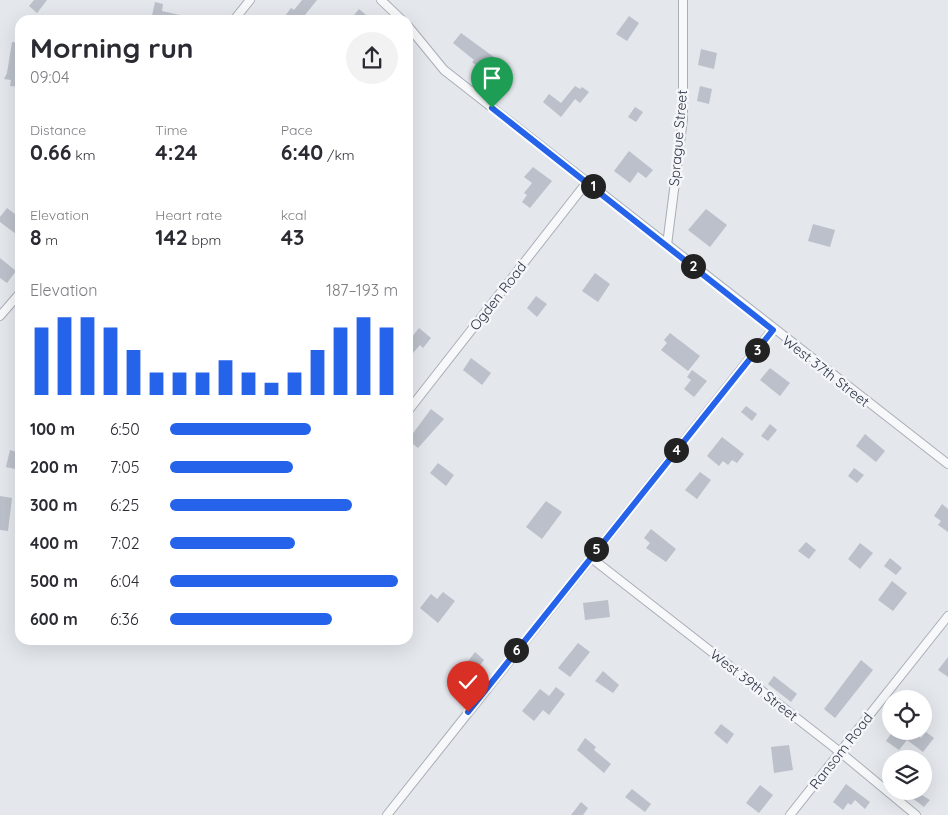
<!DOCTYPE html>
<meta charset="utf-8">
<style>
body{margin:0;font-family:Quicksand,sans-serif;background:#f2f2f3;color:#2b2b33;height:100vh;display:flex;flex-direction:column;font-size:19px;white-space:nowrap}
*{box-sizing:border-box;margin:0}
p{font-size:16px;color:#7c7c81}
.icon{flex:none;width:28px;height:28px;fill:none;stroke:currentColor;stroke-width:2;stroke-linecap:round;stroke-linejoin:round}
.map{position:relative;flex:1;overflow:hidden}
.drawer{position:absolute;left:15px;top:15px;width:398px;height:630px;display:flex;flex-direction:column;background:#fff;border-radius:15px;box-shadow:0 5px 20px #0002}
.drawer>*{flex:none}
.buttons{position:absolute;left:882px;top:690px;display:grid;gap:10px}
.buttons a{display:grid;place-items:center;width:50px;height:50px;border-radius:50%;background:#fff;box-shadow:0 5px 20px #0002;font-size:25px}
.pin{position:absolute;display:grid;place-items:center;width:42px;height:42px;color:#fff;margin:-51px -21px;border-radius:50% 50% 50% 0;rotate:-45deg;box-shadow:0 0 5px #0007}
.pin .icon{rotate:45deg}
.km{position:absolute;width:25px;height:25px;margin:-12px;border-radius:50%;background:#222;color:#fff;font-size:14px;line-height:25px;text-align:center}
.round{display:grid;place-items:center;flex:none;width:52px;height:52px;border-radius:26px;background:#f2f2f3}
.headline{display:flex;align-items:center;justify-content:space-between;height:85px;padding:0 15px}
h1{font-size:28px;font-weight:700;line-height:38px}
.figures{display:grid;grid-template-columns:repeat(3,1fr);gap:8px;height:85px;padding:5px 15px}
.figures div{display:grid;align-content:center}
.figures b{font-size:21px;font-weight:700}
.figures small{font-size:14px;font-weight:400}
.figures p{font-size:14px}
.chart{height:140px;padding:10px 15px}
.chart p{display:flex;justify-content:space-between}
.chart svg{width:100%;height:90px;margin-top:5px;stroke:#2563eb;stroke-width:6}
ul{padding:0 15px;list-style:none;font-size:16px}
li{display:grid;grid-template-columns:80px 60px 1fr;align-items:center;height:38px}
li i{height:12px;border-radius:6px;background:#2563eb}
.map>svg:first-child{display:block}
</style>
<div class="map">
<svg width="948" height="815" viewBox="0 0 948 815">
<rect width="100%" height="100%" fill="#e4e7ec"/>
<g fill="#bbc0ca">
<polygon points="34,0 47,0 37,13 29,6"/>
<polygon points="302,0 317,0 301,20 282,20 291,8 294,10"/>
<polygon points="155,2 163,4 162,11 189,17 189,20 151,20"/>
<polygon points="359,9 372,20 350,20"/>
<polygon points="629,16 639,23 627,41 616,34"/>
<polygon points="461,33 498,60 487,74 472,62 474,60 453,43"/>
<polygon points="12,42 20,43 20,87 10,86 11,80 4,79 7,73"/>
<polygon points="701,49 717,53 714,69 698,65"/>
<polygon points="575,86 580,89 582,87 589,92 580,103 575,99 561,117 543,102 549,94 561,103"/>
<polygon points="700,86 712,89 709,104 697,101"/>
<polygon points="635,107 643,112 636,122 628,117"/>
<polygon points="629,151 653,170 646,178 638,172 630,183 614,171"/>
<polygon points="533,167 552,181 530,208 522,202 527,195 524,193 532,183 524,177"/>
<polygon points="20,207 20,229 16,234 0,222 0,217 7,208 15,214"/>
<polygon points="706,209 727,225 710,247 688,230"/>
<polygon points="813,224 835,230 830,247 808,241"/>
<polygon points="0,258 16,271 7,283 0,278"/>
<polygon points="595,273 610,284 598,302 582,291"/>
<polygon points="536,296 547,304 537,317 527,308"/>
<polygon points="419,328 431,338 423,348 420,345 413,353 408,348 408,342"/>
<polygon points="670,333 700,356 688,371 661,350 667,343 664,340"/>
<polygon points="471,358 491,373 482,385 463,370"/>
<polygon points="770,368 790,383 780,396 760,380"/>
<polygon points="692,370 707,381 694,397 684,389 691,380 687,377"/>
<polygon points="746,406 757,414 752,421 741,412"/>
<polygon points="431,409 444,419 418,448 408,440"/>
<polygon points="770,424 777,430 768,441 761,436"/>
<polygon points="865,434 885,451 876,462 856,446"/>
<polygon points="722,437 744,454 737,463 732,460 728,465 723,461 719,466 707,456"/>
<polygon points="10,450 20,453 20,470 6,467"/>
<polygon points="438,463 454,475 446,486 430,473"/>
<polygon points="854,468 864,475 857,483 848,476"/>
<polygon points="700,472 711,480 697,499 685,490"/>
<polygon points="0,496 12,498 8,531 0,530"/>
<polygon points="546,501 562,512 542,539 526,527"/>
<polygon points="942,504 948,509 948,532 938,525 941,521 934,516"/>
<polygon points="651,529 676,549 666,562 646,548 650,543 644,538"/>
<polygon points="806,542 816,550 809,559 798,551"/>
<polygon points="860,543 873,553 860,569 848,559"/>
<polygon points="890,558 902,568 896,575 884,566"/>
<polygon points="892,581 907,593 893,611 878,600"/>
<polygon points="443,592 455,601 438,623 420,608 431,594 437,599"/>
<polygon points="608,600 610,617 585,620 583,603"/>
<polygon points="578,643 590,652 570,677 558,668"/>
<polygon points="475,652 484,660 469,679 460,672"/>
<polygon points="948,657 948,677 938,670"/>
<polygon points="861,660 873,670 835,718 824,709"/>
<polygon points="603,671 619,685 613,693 595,681"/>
<polygon points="774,676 797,694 791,702 768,684"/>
<polygon points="556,687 565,694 549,715 543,710 534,721 522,711 540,689 549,696"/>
<polygon points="721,724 734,734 727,744 714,733"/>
<polygon points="893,731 912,731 921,738 926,732 934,738 923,752 907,740 899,750 886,741"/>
<polygon points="585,738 596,747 594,750 611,764 604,773 577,750"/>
<polygon points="789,745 793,770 774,773 771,747"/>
<polygon points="846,784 870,802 865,809 855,800 851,805 848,803 843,810 833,802"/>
<polygon points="760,785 773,795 759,813 746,803"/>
<polygon points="632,789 651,804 645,812 625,797"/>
<polygon points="915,791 930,800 924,807 911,797"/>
<polygon points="581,802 588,808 583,815 571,815"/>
</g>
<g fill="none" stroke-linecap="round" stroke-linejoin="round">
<g stroke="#a9aeb7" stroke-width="10">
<g id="minor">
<polyline points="381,0 402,20"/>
<polyline points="234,20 250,0"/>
<polyline points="408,26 444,70 948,464"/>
<polyline points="667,245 683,119 683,0"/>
<polyline points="0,316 20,293"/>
<polyline points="408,411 587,182"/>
<polyline points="590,557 840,752 916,815"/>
<polyline points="387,815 773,329"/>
<polyline points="790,815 948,616"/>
</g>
</g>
<use href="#minor" stroke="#f7f8fa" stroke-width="8"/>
</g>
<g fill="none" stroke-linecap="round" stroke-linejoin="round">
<g stroke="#fff" stroke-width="10">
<polyline id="route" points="468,712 773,330 492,108"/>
</g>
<use href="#route" stroke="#2563eb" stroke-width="6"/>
</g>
<g text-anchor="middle" stroke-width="5" stroke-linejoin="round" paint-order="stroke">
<g font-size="14" fill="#2b3445" stroke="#f4f6f9">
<text transform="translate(678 138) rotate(-85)" y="5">Sprague Street</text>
<text transform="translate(498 296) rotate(-52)" y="5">Ogden Road</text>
<text transform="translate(826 371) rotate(38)" y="5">West 37th Street</text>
<text transform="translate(754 685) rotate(38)" y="5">West 39th Street</text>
<text transform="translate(841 751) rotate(-52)" y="5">Ransom Road</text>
</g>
</g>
</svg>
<div class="buttons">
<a><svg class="icon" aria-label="locate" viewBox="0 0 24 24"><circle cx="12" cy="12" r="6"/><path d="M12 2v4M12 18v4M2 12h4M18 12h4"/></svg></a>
<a><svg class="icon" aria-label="layers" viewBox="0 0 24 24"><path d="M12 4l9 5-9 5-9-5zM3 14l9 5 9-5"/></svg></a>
</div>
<div class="pin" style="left:492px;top:108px;background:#1e9e55"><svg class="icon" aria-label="arrive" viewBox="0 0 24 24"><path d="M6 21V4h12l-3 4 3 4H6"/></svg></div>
<div class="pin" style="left:468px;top:712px;background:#d93025"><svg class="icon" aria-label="check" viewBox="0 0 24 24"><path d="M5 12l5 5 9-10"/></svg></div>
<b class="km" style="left:593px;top:186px">1</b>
<b class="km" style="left:693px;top:266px">2</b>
<b class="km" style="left:757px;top:350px">3</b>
<b class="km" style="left:676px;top:450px">4</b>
<b class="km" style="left:596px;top:549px">5</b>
<b class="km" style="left:516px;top:650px">6</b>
<section class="drawer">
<div class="headline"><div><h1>Morning run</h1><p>09:04</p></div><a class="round"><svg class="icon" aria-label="share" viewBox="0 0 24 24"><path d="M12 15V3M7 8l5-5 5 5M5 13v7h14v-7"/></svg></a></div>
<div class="figures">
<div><p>Distance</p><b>0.66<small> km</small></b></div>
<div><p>Time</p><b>4:24</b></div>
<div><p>Pace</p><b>6:40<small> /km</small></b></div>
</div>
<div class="figures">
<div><p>Elevation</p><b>8<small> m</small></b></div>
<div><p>Heart rate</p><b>142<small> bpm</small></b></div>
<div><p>kcal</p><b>43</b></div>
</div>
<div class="chart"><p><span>Elevation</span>187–193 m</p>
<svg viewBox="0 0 160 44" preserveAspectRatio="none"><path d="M5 44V11M15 44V6M25 44V6M35 44V11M45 44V22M55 44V33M65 44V33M75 44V33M85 44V27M95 44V33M105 44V38M115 44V33M125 44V22M135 44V11M145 44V6M155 44V11"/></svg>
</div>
<ul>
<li><b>100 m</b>6:50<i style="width:62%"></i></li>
<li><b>200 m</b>7:05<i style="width:54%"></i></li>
<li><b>300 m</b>6:25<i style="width:80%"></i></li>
<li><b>400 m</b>7:02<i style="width:55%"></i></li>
<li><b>500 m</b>6:04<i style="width:100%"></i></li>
<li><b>600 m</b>6:36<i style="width:71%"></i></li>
</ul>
</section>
</div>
